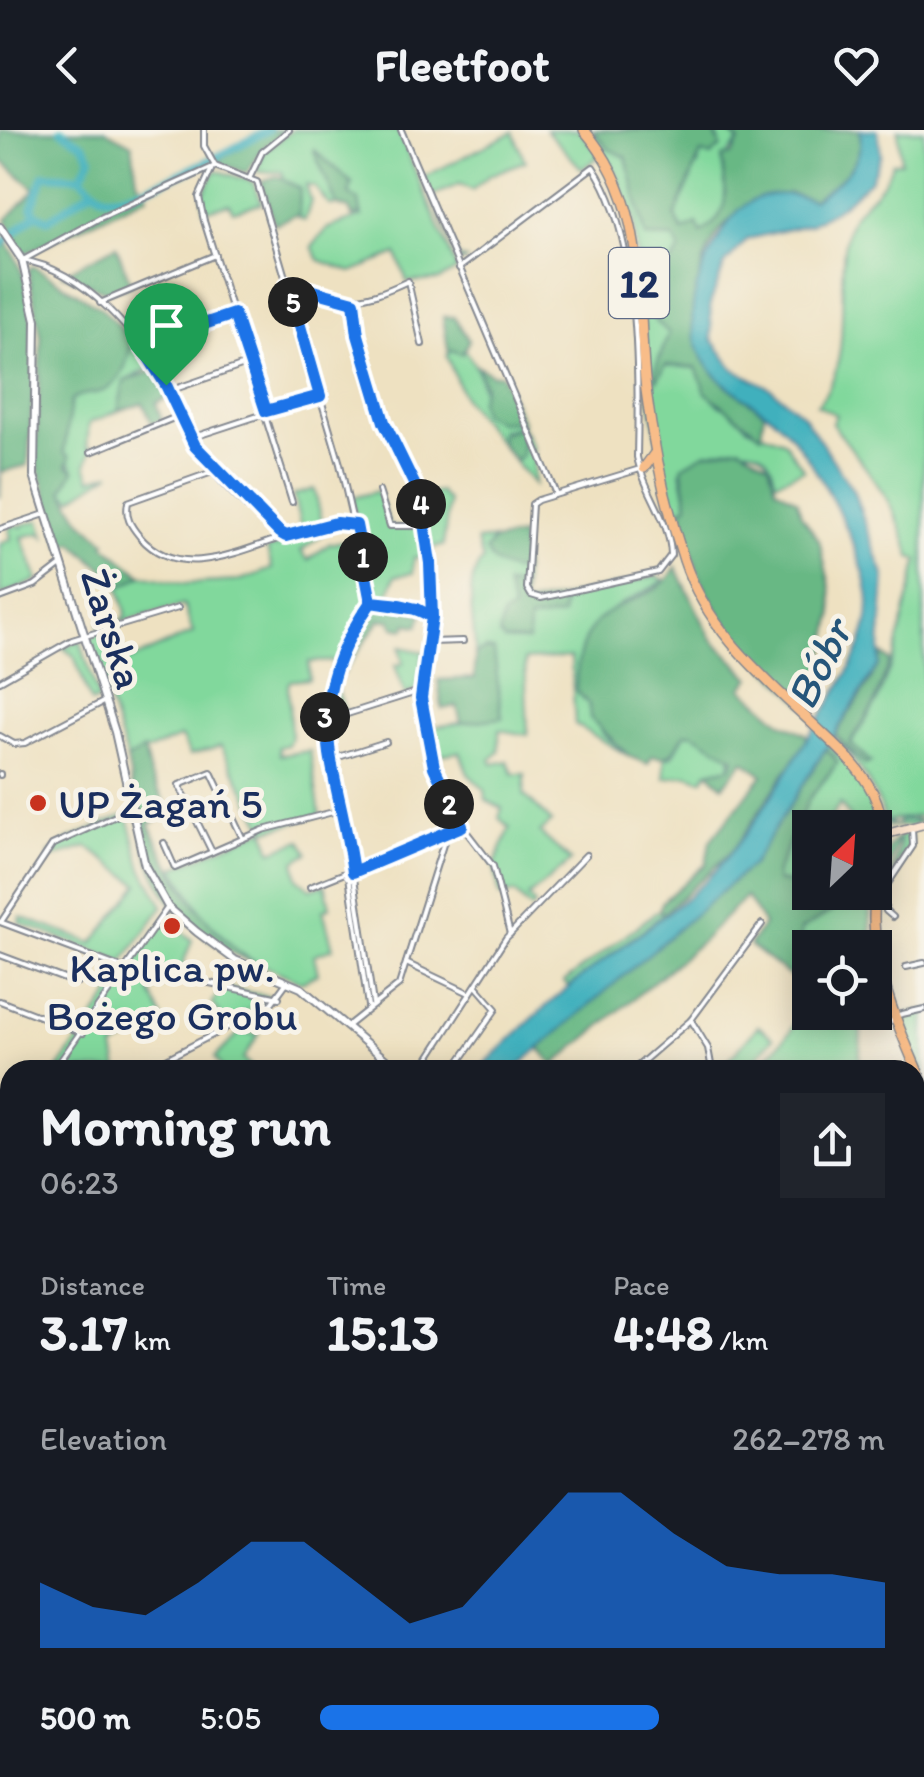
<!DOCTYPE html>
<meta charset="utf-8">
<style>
body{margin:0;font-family:Itim,sans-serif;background:#20242c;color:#f1f3f6;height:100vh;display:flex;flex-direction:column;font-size:38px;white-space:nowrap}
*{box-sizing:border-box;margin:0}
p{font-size:32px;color:#9ea1a6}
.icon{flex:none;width:55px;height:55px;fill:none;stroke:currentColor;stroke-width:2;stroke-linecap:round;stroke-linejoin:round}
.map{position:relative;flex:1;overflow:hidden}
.panel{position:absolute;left:0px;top:930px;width:925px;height:718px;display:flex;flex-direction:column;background:#171b24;border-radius:30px 30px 0 0;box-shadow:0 5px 25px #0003}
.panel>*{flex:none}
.needle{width:65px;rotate:25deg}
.controls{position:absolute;left:792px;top:680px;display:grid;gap:20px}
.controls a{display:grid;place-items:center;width:100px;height:100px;border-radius:0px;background:#171b24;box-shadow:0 5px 25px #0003;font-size:50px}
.pin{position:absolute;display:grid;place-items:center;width:85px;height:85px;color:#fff;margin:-102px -42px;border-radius:50% 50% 50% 0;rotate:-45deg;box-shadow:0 0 10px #0007}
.pin .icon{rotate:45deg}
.km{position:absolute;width:50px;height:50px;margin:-25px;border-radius:50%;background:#222;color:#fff;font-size:28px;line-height:50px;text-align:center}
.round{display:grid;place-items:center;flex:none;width:105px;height:105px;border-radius:0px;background:#20242c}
.summary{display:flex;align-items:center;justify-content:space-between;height:170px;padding:0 40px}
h1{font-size:55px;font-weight:700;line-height:75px}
.stats{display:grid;grid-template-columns:repeat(3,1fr);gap:15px;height:170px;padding:10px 40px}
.stats div{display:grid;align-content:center}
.stats b{font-size:50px;font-weight:700}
.stats small{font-size:28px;font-weight:400}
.stats p{font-size:28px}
.chart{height:280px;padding:20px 40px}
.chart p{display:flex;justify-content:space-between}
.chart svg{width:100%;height:180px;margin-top:10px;fill:#1a73e8;opacity:.7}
ul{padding:0 40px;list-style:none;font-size:32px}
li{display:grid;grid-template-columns:160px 120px 1fr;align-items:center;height:75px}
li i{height:25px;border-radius:12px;background:#1a73e8}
header{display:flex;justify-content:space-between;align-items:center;height:130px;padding:0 40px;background:#171b24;font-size:45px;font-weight:700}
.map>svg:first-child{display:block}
</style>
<header><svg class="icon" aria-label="back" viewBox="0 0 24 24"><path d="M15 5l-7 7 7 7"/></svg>Fleetfoot<svg class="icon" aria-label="heart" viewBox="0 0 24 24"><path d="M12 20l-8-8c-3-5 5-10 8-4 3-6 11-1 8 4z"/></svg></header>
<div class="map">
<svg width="924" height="1647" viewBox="0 0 924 1647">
<rect width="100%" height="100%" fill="#f7f3e8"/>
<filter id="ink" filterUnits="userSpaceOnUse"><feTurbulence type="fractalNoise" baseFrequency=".01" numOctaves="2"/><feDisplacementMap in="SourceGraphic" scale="20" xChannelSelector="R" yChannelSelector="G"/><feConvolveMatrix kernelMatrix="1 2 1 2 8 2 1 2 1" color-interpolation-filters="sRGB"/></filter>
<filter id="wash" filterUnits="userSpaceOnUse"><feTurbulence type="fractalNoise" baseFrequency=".0048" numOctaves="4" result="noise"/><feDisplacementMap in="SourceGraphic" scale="40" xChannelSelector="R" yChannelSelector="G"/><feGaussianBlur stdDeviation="2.25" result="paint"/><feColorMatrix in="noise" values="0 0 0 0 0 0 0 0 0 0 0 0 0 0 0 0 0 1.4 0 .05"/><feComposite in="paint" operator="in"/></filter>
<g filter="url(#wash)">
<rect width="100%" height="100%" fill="#eee1c1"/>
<g fill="#81d89c" stroke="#4e847d" stroke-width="2.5">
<polygon points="293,0 398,0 457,140 439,150 407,152 397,124 351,142 319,130 312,117 328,98 362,86 358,71 349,64 352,53 314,20 337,75 329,75 315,57 306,55 311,71 305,90 298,87 300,58 283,49 282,42 257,42 264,22"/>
<polygon points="546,0 579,0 600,25 582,39"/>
<path d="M587 0 626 27 646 107 674 108 680 119 661 153 650 163 656 193 667 196 669 203 655 240 657 250 666 235 697 238 704 258 719 275 734 281 747 297 784 311 804 340 775 352C769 294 709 326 681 341L688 375 673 382 649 266 634 89 617 45Z"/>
<path d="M713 0H727L739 11 722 32C729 68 732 77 704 103L683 101 675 85 692 47 690 38 698 36 700 23 711 26 720 12Z"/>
<path d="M898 0H924V685L887 691 896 697 899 691 924 690 911 696H887C877 661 859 632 833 608L865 635 871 632 851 614 877 572 895 524 918 430 911 427C894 367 867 341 832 293L836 285 817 275C857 230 834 157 847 102 854 72 883 66 892 33L901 32Z"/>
<polygon points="513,2 525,31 490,45 472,60 460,54 432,66 458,127 466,130 461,132 457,128 424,47"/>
<polygon points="216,40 253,52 262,73 233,81 229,74 204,81 202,66"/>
<path d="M132 209 151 237 125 251 118 281 89 293 87 317 92 318 86 335 91 349 111 343 72 369 63 361 74 340 64 322 71 270C104 245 123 262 132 209Z"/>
<path d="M449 220 465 221C483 242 482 256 484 284L498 292 522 291V296L501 300 522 324 524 299 533 319 534 355 465 271 447 227Z"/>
<polygon points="314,359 325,402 301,421 308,430 329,414 343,411 352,431 360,429 352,368 378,361 390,397 422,397 427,428 414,427 413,443 395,446 386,472 373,466 367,446 372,473 339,531 309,532 309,549 290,551 288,555 291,608 288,615 279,617 280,625 310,621 320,685 265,701 272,721 301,710 308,723 295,731 297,748 310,759 325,754 330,777 323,780 333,818 314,825 318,844 301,852 242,826 204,787 174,738 265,699 221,616 190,625 181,607 127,629 89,507 114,499 128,531 193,503 184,475 99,498 99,492 123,490 126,483 118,455 105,441 123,456 142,445 184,454 238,451 272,439 267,419 286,414 302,402 293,365"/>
<polygon points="440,362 449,372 443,416 429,418 422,365"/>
<polygon points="40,390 45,407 40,403 22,407 38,450 0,466 0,414 11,409 9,397 21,395 23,399 22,395"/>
<path d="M493 409 486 420C498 436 505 440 524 442L523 457 507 455 513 480 507 484 504 510 526 511 529 490 562 486 564 467 656 446 665 450C612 482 576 486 576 560L585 568 604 605 630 627 575 594 571 527 525 530 528 605 499 600V622L491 629 493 634 508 631 513 644H525L524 665 552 692 540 703 571 731 528 767 535 775 531 779 514 763 500 766 494 736 510 698 499 688 502 678 486 670 485 660 468 644 460 622 431 626 426 598 502 587 494 526 486 519 475 524C476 496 461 452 483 430L477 411Z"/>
<polygon points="80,510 99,570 91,573 74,526 62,517"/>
<polygon points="400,517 424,522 417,560 405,565 395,535 403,534"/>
<polygon points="692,603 730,622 731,637 708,642 702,650 689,645 665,648 664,629 673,626 685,604"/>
<path d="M829 614C868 650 882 686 875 739V698L871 697 875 692 869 697H850V687L840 674 825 697 810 698V729L805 736 810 740V762L868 763 872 817 810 818V882L841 883 844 891 861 899 859 940H756L790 902 801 881V800L826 782C815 764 793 758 776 751V743L809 669 832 641 835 626 826 619Z"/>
<polygon points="127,684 142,738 163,776 123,832 20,793 21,787 93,813 139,754 87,717 51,728 49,724 65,711"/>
<path d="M909 703 911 713 892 743 900 714 898 709 888 738 891 745 881 761 885 782 880 779 878 792C878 764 876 711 909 703Z"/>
<polygon points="659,780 663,784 568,857 564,852"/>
<polygon points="166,787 192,810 177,850 150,861 164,892 114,918 118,940 57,940"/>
<polygon points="223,857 271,867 272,868 225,892 212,873"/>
<polygon points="924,880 924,946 899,886"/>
<polygon points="758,896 773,908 746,940 734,940 726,933"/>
<polygon points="239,903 259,904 243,929 254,939 223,940 215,928"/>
<polygon points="10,1007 10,1170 0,1170 0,1049 8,1019 0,1012"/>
<polygon points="0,1175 10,1176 10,1269 0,1237"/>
<polygon points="382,1638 449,1638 442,1647 367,1647"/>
</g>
<g fill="#68b884" stroke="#427471" stroke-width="2.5">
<polygon points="0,0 105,0 132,14 137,50 148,66 24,124 6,90 35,59 0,29"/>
<polygon points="271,0 285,1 264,17 247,43 216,32"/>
<path d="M593 0H713L721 17 711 26 701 23 675 86 682 101 697 94 701 103C733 84 725 60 722 27L732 25 739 11 727 0H860C866 34 837 53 812 70L789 63C772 70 747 76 732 88 695 116 684 201 710 238 722 256 747 269 764 282L761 305 706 263 696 238 666 235 656 251 655 240 669 203 651 186 650 162 661 153 663 135 674 131 680 119 674 108 646 107 626 27 608 19Z"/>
<polygon points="313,19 352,53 349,64 359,71 361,84 352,86 349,79 337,75"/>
<polygon points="277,46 300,59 299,84 274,94 261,51"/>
<path d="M8 114C46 172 32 268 28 335L1 342 0 368V117Z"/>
<polygon points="116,116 132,156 105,161 62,144"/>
<path d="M33 136 101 178 132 209C129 227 123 253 103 261 92 265 82 262 71 270L64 322 70 327 67 335 74 340 63 361 81 390 106 412 104 415 142 445 123 456 73 413 62 417 36 330 41 206 28 140Z"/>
<polygon points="443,187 454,187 469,210 462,224 448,219"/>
<polygon points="478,236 493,245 501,244 522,291 498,292 482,283 479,271 484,256"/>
<polygon points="154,241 169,267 156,273 162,290 152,294 143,273 118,281 124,251"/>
<polygon points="522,296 522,324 516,331 503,317 499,304"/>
<path d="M740 316 769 334 776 358 797 370 801 385 819 410 831 460 833 484 820 547 804 575C737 510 697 478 682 380L688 374 682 336 705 323Z"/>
<path d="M521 406 524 442C508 441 491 437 486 420L493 411Z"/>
<path d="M676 437 711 508 751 548 742 558 782 593 806 604 807 610 734 719 663 784 659 780 663 771 706 734 710 711 763 645 744 631 723 656 708 642 731 637 734 628 692 603 685 604C673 620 673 631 652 626L648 634 630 627 590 588 589 575 576 560C576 455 650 486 676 437Z"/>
<polygon points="506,455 523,457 523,475 564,467 562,486 529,490 528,511 504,510 499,505 503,485 513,480"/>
<polygon points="372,473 423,484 418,496 407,494 405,499 394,497 390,490 380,490 335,554 346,584 327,589 333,549"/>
<polygon points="486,519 494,520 502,588 461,593 457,576 442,579 438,550 475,548 475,524"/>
<polygon points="882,524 890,531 874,575 850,613 870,632 865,635 835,605 871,550"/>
<polygon points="826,619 838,632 809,669 776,743 777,751 793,754 811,769 829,772 832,781 801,800 798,852 749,815 764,795 746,766 701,812 554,935 539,918 752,735"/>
<path d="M144 620 150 645 171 684 149 694C173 747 211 810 263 837 153 794 146 734 127 629Z"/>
<polygon points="186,1638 185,1647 49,1647 45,1639"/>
<polygon points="204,1638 382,1638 367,1647 204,1647"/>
<polygon points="449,1638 540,1638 549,1647 442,1647"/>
</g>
<g fill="#41b0bd" stroke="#2e708e" stroke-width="2.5">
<path d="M860 0H878L881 24 870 51 841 76 810 94 748 109 725 134 710 174 712 209 734 239 772 259 803 285 853 360 885 448 879 534 752 735 514 940H478C508 912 536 883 568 858 616 818 673 785 716 740 757 696 787 640 819 590 840 555 870 515 869 472 867 425 813 324 778 292 758 274 730 262 712 241 673 195 699 137 727 95 748 62 778 59 813 70 837 53 866 34 860 0Z"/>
<polygon points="676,1638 738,1638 754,1647 673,1647"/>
</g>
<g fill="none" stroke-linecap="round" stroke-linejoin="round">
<g stroke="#41b0bd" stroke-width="8">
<path d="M61 0 83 14 91 27 81 47C88 54 97 64 106 66 136 70 239 16 268 0"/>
<polyline points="36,84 32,77 44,45 81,47"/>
<polyline points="0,115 36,84 48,90 94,59"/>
</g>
</g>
</g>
<g filter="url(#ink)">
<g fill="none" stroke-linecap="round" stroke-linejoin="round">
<g stroke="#848890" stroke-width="8">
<g id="minor">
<polyline points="204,0 204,16 215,36"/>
<polyline points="401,0 556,364"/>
<polyline points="212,38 199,67 204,91 292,372"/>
<polyline points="250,47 262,22 289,0"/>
<path d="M22 130C85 140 139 206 168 258 178 276 183 297 194 314 213 347 253 387 286 406"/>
<polyline points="23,130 100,88 215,36 257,52 340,334 371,472"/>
<path d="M459 138 593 37C640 106 639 243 637 327 644 362 670 389 671 425L658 442 541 468 531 465 527 458 532 374 538 370 640 339 642 338"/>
<path d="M289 155C344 171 355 176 408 151L422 214"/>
<polyline points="354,172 358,205 384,292 420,366 433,495 420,561 432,631 455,687 493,736 510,804"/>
<polyline points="100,173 215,125"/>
<polyline points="141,215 234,183"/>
<polyline points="169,261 250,233"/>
<polyline points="191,308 319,266"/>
<polyline points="91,322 181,285"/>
<path d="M215 341 128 372C125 387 130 395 140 407 196 471 292 382 356 395"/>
<polyline points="379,361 390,396 423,396"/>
<polyline points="0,399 45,384"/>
<polyline points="0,468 35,455 61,435"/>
<polyline points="371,472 417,479 431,487"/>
<polyline points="430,512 463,511"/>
<polyline points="0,551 72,510 178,478"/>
<polyline points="325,591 420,561"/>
<polyline points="0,606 14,614 25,613 105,571"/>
<polyline points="329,630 386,612"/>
<polyline points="0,645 0,644"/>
<polyline points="337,672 345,689 373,873"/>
<polyline points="164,713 175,738 263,700 337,681"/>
<polyline points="212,722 179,655 211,642 243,709"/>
<polyline points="310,757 447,702"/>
<polyline points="893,787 886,781 883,761 913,716 912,699"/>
<polyline points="0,792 125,839"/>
<polyline points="1,792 52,715 131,679"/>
<polyline points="0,825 75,853 83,850 93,827"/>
<polyline points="406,833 469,863"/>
<polyline points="906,837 924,833"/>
<polyline points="182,847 279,868"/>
<polyline points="0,871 83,903"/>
<polyline points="368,876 325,583 332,545 370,474"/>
<polyline points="898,885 924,879"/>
<polyline points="845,889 869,895 895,890"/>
<polyline points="691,890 708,918 712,940"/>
<polyline points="346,897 399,855 447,702 461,696"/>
<polyline points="457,935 496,879 476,856"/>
<polyline points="54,940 168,777"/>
<polyline points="145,940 270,875 287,852"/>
<polyline points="421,940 506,808 586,725"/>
<polyline points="633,940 691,890 762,794"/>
<polyline points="0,969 10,971"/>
<polyline points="0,993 10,985"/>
<polyline points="0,1172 10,1173"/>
<polyline points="0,1250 10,1285"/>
<polyline points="0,1297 10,1295"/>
<polyline points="0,1432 10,1432"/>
<polyline points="915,1437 924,1442"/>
<polyline points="915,1478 924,1481"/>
<polyline points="0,1585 10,1508"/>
<polyline points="915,1635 924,1641"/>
</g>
</g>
<g stroke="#848890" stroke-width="10">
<g id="tertiary">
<polyline points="0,97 22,130 36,190 34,346 115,602 145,736 168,777 197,802 235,830 301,858 398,940"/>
<polyline points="915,1405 924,1424"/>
<polyline points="915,1562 924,1557"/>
<polyline points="0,1616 10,1634"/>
<polyline points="12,1638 17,1647"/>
<polyline points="78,1638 78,1647"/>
<polyline points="812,1647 817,1638"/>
</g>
</g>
<g stroke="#848890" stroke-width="11">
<g id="secondary">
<polyline points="883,705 924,694"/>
<polyline points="0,1006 10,1001"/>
<polyline points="915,1088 924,1086"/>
</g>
</g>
<g stroke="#848890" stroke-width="12">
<g id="primary">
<path d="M584 0C649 75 636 168 646 260 653 316 666 376 684 430 707 500 762 546 814 595 836 616 859 635 873 663 894 706 873 746 874 790 876 848 901 904 924 956"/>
<polyline points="644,338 655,323"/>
</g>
</g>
<use href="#minor" stroke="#fff" stroke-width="4"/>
<use href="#tertiary" stroke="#fff" stroke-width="6"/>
<use href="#secondary" stroke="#fce5d0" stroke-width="8"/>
<use href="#primary" stroke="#f8bd89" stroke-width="9"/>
</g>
</g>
<g fill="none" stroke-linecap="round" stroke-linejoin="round" filter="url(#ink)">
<g stroke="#fff" stroke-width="20">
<path id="route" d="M166 255 195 316 279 402 286 406 336 393 356 395 371 472 417 479 432 487 421 568 434 637 462 696 353 742C337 629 296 579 371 472 392 474 414 475 432 487L430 433 420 366 384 292 358 205 354 172 288 154 320 266 266 281 234 184 141 215 166 255"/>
</g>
<use href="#route" stroke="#1a73e8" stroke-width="12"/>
</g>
<g fill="#c8321e" stroke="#f7f3e8" stroke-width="4">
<circle cx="38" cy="673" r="10"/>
<circle cx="172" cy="796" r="10"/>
</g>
<g text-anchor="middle" stroke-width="10" stroke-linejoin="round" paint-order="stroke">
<rect fill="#f7f3e8" stroke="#5d6a87" stroke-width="2.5" x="609" y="118" width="60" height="70" rx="8"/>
<g font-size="40" font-weight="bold" fill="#1b2f5e">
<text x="639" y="167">12</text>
</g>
<g font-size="42" fill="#1b2f5e" stroke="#f7f3e8">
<text transform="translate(113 498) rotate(72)" y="15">Żarska</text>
</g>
<g font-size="42" fill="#1b2f5e" stroke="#f7f3e8" text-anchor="start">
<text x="58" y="688">UP Żagań 5</text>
<text x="172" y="852" text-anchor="middle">Kaplica pw.<tspan x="172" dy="48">Bożego Grobu</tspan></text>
</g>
<g font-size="45" font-style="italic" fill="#26567a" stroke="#f7f3e8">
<text transform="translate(818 534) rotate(-64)" y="16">Bóbr</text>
</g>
</g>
</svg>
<div class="controls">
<a><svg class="needle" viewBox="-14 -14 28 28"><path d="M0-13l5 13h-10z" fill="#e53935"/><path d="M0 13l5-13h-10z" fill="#9ea1a6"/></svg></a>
<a><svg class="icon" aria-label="locate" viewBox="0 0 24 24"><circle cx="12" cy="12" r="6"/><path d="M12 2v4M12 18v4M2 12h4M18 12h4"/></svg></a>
</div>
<div class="pin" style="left:166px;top:255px;background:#1e9e55"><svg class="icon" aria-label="arrive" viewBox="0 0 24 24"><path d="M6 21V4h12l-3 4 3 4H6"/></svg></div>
<b class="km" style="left:363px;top:427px">1</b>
<b class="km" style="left:449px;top:674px">2</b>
<b class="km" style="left:325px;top:587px">3</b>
<b class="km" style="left:421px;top:374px">4</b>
<b class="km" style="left:293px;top:172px">5</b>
<section class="panel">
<div class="summary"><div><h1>Morning run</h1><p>06:23</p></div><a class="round"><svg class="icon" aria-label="share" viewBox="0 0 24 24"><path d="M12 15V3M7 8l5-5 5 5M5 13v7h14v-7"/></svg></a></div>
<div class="stats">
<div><p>Distance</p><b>3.17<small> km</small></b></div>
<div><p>Time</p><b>15:13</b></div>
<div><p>Pace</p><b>4:48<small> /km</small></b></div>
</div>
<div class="chart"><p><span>Elevation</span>262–278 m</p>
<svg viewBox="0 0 160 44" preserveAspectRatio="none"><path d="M0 44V28L10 34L20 36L30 28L40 18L50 18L60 28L70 38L80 34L90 20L100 6L110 6L120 16L130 24L140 26L150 26L160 28V44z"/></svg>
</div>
<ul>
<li><b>500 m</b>5:05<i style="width:60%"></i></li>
</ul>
</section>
</div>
